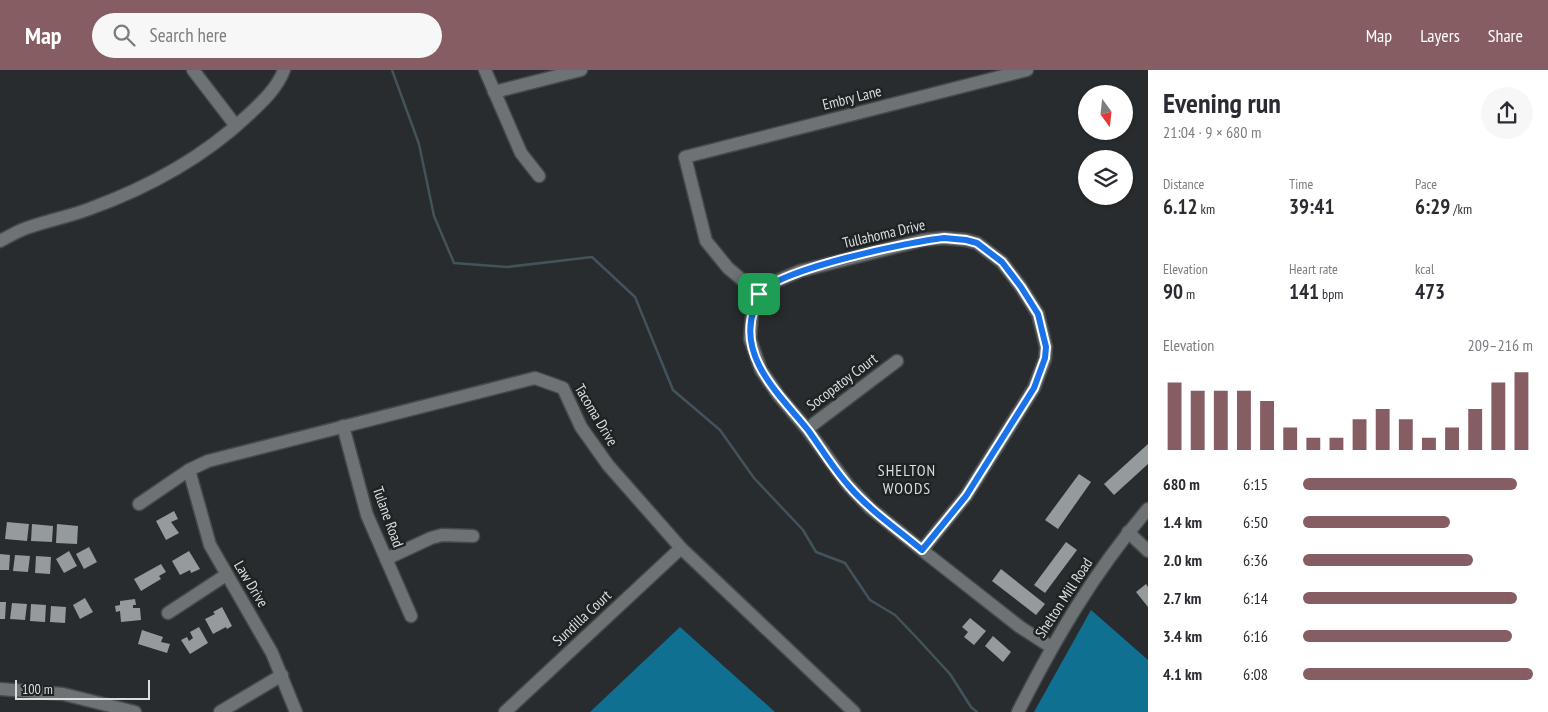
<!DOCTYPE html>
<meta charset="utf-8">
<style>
body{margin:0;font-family:"PT Sans Narrow",sans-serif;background:#f7f7f7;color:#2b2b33;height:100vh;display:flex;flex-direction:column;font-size:19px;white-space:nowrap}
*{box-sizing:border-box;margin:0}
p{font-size:16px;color:#7c7c81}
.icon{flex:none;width:28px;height:28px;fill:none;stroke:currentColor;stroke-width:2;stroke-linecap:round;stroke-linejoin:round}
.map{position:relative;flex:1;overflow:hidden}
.sheet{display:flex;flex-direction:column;background:#fff;width:400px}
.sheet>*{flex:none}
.needle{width:32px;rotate:165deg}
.controls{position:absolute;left:1078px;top:15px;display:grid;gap:10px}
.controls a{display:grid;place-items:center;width:55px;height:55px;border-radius:50%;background:#fff;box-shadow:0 1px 4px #0004;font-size:25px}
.scale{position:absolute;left:15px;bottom:12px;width:135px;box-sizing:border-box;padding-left:5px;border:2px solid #dbdedf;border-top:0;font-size:14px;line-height:18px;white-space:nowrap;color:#dbdedf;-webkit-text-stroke:4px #1f2324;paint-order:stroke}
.pin{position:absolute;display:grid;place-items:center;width:42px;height:42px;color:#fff;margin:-21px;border-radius:10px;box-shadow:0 2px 8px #0006}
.round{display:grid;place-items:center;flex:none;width:52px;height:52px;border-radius:26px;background:#f7f7f7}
.overview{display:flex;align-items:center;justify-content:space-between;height:85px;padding:0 15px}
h1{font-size:28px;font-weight:800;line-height:38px}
.figures{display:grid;grid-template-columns:repeat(3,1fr);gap:8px;height:85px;padding:5px 15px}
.figures div{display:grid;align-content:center}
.figures b{font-size:21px;font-weight:800}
.figures small{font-size:14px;font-weight:400}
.figures p{font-size:14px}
.chart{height:140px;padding:10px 15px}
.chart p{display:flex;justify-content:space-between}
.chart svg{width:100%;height:90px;margin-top:5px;stroke:#865d62;stroke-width:6}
ul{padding:0 15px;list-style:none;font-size:16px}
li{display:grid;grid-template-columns:80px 60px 1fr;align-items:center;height:38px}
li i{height:12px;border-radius:6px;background:#865d62}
header{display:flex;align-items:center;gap:30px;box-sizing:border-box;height:70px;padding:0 25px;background:#865d62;color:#fff}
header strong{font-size:24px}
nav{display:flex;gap:28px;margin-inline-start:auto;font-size:18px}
.search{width:350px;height:45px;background:#f7f7f7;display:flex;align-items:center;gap:12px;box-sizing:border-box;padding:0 18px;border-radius:28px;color:#7c7c81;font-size:19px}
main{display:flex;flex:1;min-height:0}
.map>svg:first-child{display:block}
</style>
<header>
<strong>Map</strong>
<div class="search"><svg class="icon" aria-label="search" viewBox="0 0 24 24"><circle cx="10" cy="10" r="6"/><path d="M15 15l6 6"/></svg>Search here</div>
<nav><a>Map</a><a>Layers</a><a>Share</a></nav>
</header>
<main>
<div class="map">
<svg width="1148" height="642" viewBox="0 0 1148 642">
<rect width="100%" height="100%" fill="#292c2e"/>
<g fill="#107092">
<polygon points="1091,540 1148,590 1148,642 1034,642"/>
<polygon points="680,557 775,642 590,642"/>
</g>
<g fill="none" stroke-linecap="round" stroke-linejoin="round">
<polyline stroke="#42535b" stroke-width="2.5" points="392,0 419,74 434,146 454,193 507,197 592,187 635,227 673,320 720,360 754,408 803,460 816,482 845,493 870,530 895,545 916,567 950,604 971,637 977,642"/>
</g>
<g fill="#959a9c">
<polygon points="1148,374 1148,394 1114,425 1104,414"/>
<polygon points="1079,404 1091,412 1058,459 1045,450"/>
<polygon points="174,441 178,449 171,452 179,463 166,470 156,451"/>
<polygon points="7,452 29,454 27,471 5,469"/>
<polygon points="32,454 53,456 52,472 31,471"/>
<polygon points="57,454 78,456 77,474 56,473"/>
<polygon points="1066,472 1077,480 1045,523 1034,515"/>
<polygon points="89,477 97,492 84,499 76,484"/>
<polygon points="69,481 77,496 64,503 56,489"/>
<polygon points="189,481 200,499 191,503 190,500 180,505 172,491"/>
<polygon points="0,484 10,485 9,500 0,500"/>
<polygon points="15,485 30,486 28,502 13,501"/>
<polygon points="36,486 51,487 50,504 35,503"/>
<polygon points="161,494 166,502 159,506 161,509 141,521 134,509"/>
<polygon points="1001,499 1045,534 1036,545 992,511"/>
<polygon points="1146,514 1148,517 1148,537 1136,522"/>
<polygon points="85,528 93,542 80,549 73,535"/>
<polygon points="135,529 136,535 133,535 133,538 140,538 141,550 121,552 120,541 116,542 115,536 120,535 120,531"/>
<polygon points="0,532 6,532 5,549 0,549"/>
<polygon points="12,533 27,534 25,550 10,549"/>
<polygon points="31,534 46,535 45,552 30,551"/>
<polygon points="51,536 66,537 65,553 50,552"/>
<polygon points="222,537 232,556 227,559 226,557 213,564 205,549 215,544 213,542"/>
<polygon points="970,548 986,561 974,575 964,567 968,562 962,557"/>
<polygon points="199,557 208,573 190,584 181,570 187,567 189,571 193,568 190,562"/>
<polygon points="142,560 163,567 161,572 170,574 167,583 138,574"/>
<polygon points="993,566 1011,582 1003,592 985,576"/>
</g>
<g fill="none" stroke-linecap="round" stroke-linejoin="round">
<g stroke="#46494a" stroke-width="15">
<g id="minor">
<polyline points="193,0 236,56"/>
<polyline points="485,0 521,83 539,106"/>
<polyline points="494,22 581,0"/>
<path d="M0 171C8 167 16 162 24 159 45 151 68 147 89 139 147 118 201 89 246 47 260 34 277 19 284 0"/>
<polyline points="759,224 728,198 706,171 685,87 1027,0"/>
<polyline points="343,356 367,445 411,546"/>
<polyline points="807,359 897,291"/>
<polyline points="189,400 210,475 272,583 296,642"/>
<polyline points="139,434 189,400 208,391 535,308 563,318 581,357 608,395 681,478 854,642"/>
<polyline points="1128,462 1148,481"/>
<polyline points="922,480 966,426 1034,318 1045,289 1046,277 1038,244 1021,217 1002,192 977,173 966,170 944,168 923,170 800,201 772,213 759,224 752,245 750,269 761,300 779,326 807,359 848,415 870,438 922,480 1020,557 1051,577"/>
<polyline points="386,489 431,468 442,465 473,466"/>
<polyline points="168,543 226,505"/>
<polyline points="0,619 63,624 135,642"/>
<polyline points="220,642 282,605"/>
<polyline points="505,642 681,478"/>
<path d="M1018 642C1055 569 1094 502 1148 439"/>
</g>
</g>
<use href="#minor" stroke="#6d7274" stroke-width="12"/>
</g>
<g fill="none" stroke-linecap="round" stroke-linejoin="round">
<g stroke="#fff" stroke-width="10">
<path id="route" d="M944 168 966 170 977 173 1002 192 1021 217 1038 244 1046 277 1045 288 1034 318 966 426 922 480C897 459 869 440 848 415 833 398 821 378 808 360 781 326 737 288 754 239 755 235 756 229 759 225 773 200 913 171 944 168Z"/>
</g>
<use href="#route" stroke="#1a73e8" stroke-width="6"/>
</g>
<g text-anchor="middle" stroke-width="5" stroke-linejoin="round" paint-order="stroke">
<g font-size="15" fill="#dbdedf" stroke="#1f2324">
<text transform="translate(852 28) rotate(-14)" y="5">Embry Lane</text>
<text transform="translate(884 164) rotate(-13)" y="5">Tullahoma Drive</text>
<text transform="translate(842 312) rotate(-37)" y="5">Socopatoy Court</text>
<text transform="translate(596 345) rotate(59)" y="5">Tacoma Drive</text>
<text transform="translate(388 447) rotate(70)" y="5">Tulane Road</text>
<text transform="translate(251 514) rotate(59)" y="5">Law Drive</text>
<text transform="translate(1064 528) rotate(-57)" y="5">Shelton Mill Road</text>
<text transform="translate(582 548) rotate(-43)" y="5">Sundilla Court</text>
</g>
<g font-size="16" letter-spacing="1" fill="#dbdedf" stroke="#1f2324">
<text x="907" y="406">SHELTON<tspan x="907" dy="18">WOODS</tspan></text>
</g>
</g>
</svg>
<div class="controls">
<a><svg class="needle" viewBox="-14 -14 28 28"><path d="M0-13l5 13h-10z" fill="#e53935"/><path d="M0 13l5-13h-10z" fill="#7c7c81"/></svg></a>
<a><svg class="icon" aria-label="layers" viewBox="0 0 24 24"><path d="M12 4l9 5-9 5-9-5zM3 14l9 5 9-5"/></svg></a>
</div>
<div class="scale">100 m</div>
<div class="pin" style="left:759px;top:224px;background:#1e9e55"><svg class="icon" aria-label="arrive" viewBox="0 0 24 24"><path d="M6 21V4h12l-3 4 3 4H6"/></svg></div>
</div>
<section class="sheet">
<div class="overview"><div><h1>Evening run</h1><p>21:04 · 9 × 680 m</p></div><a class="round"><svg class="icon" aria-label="share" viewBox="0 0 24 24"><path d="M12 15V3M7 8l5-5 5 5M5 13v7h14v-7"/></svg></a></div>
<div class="figures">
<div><p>Distance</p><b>6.12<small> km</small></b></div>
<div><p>Time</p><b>39:41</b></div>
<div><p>Pace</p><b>6:29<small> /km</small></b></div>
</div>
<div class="figures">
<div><p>Elevation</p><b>90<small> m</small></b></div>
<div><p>Heart rate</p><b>141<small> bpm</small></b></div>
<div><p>kcal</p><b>473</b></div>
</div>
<div class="chart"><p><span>Elevation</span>209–216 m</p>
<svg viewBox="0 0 160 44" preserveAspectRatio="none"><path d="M5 44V11M15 44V15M25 44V15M35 44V15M45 44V20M55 44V33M65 44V38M75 44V38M85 44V29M95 44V24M105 44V29M115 44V38M125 44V33M135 44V24M145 44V11M155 44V6"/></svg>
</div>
<ul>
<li><b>680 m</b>6:15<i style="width:93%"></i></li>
<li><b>1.4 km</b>6:50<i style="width:64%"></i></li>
<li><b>2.0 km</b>6:36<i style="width:74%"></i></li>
<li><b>2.7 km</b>6:14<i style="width:93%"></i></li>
<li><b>3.4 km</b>6:16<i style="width:91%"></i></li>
<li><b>4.1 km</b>6:08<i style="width:100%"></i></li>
</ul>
</section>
</main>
